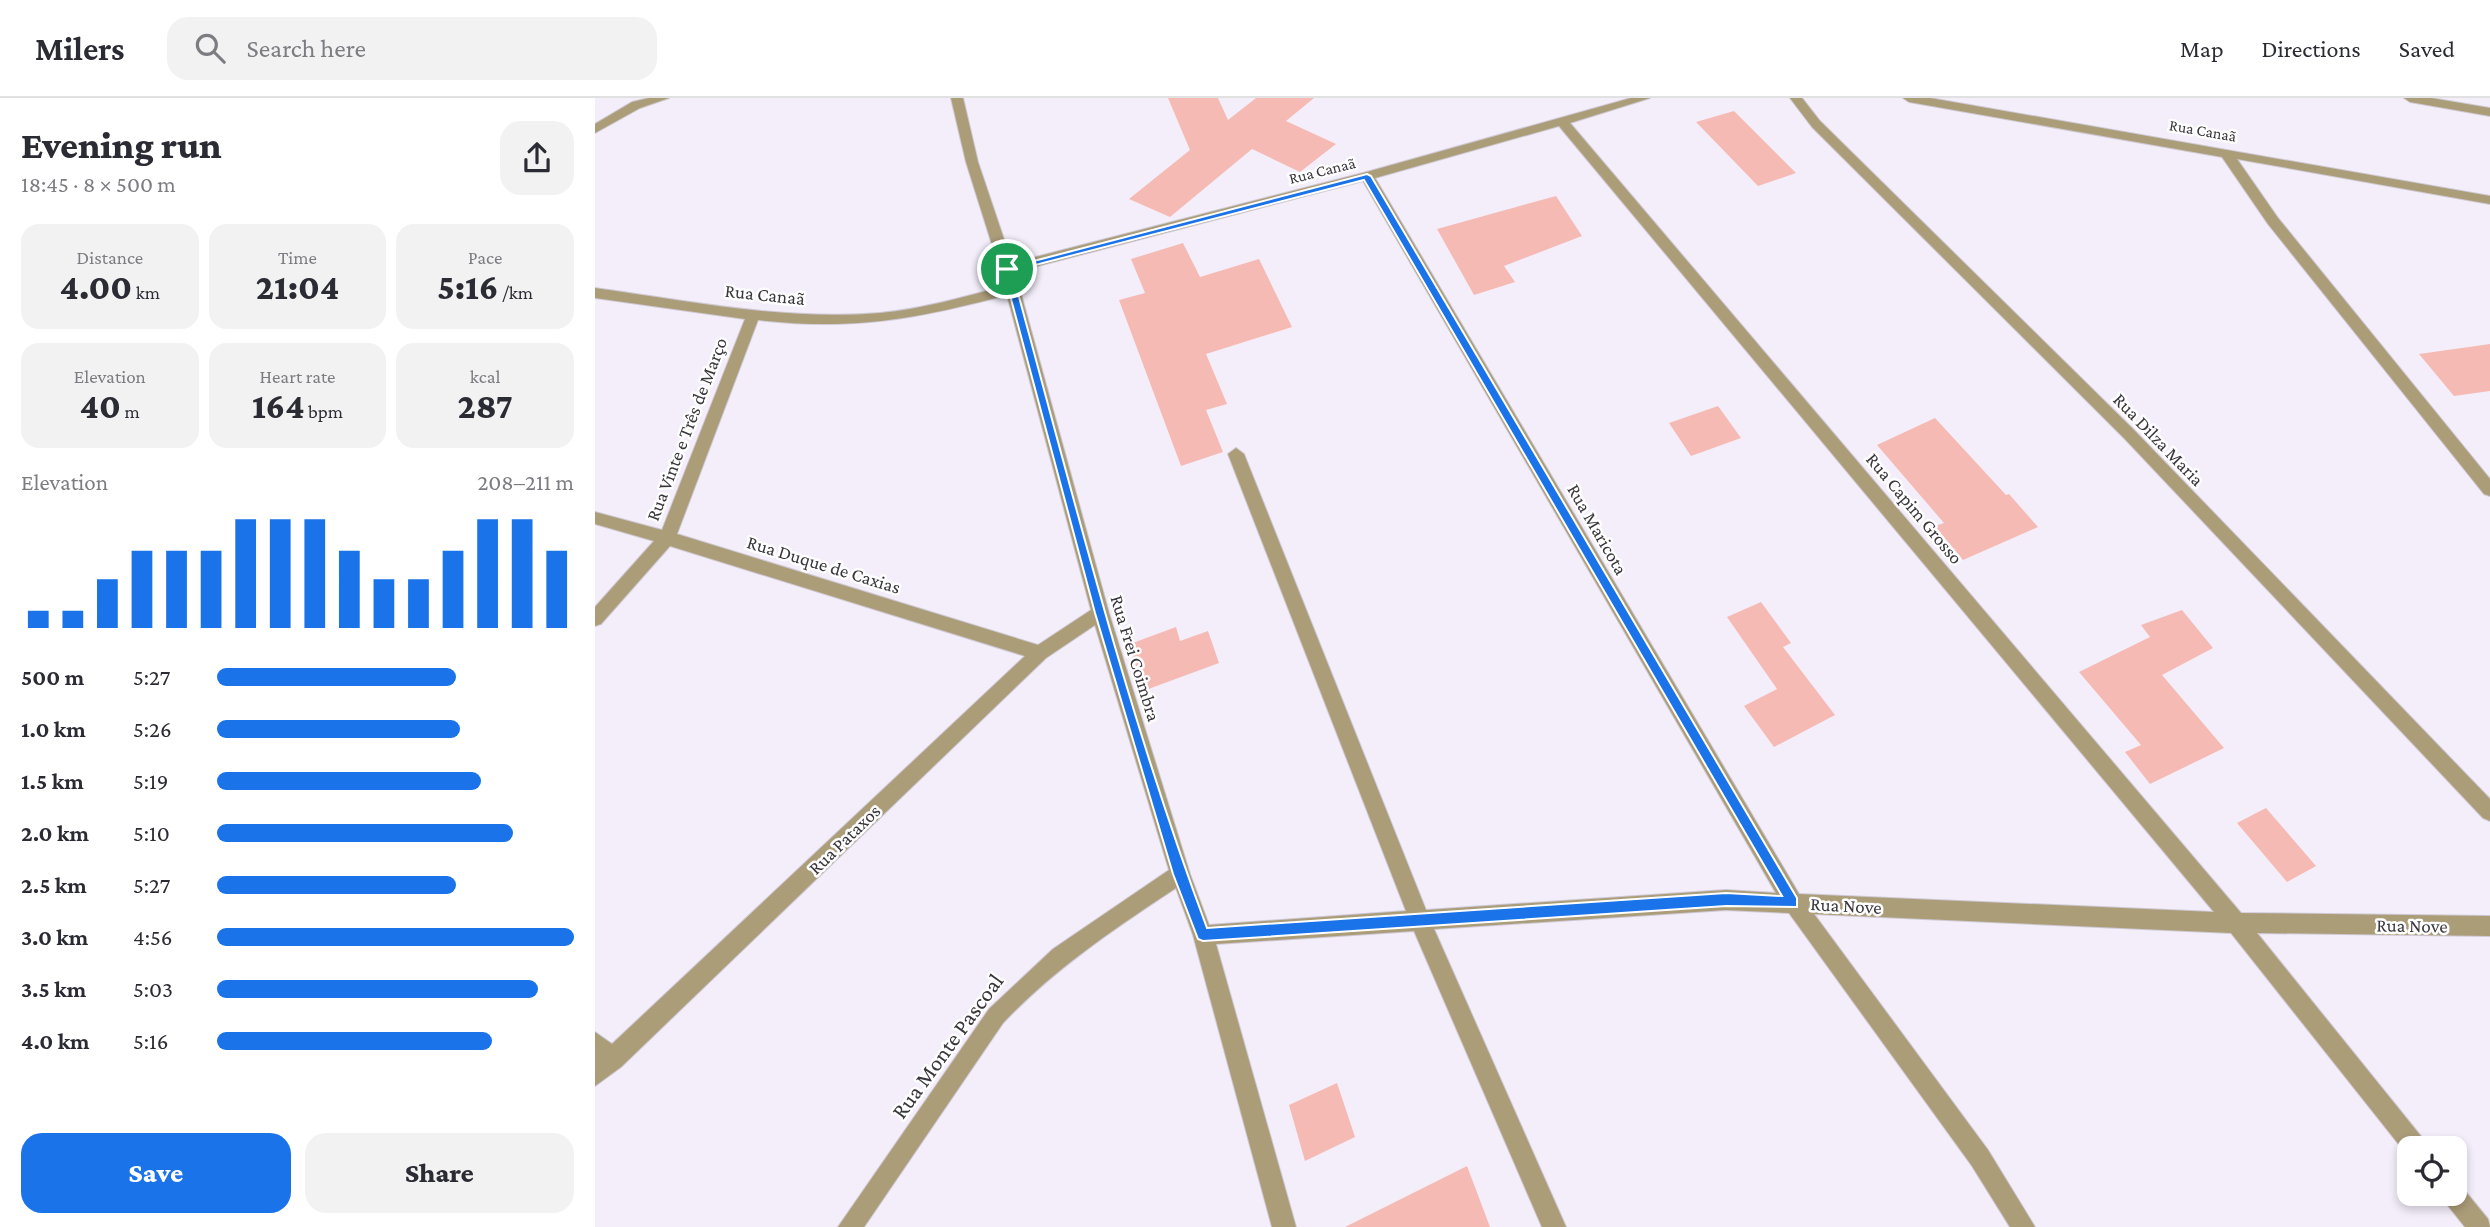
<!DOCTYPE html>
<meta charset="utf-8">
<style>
body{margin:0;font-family:"Crimson Pro",serif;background:#f2f2f3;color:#2b2b33;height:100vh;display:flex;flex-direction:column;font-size:26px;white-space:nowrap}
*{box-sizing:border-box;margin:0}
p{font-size:23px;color:#7c7c81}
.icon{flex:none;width:38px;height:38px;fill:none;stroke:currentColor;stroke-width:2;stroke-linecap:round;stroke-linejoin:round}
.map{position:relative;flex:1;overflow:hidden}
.drawer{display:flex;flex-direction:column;background:#fff;width:595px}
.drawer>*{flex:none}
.fabs{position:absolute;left:1802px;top:1038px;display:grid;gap:14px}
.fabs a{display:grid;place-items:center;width:70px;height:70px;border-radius:14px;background:#fff;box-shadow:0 4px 10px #0003;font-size:35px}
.pin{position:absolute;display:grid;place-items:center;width:60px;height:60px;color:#fff;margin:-30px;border:4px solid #fff;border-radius:50%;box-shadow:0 2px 7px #0007}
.round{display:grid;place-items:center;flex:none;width:74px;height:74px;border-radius:21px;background:#f2f2f3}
.overview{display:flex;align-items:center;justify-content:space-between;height:119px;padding:0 21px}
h1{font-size:38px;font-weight:800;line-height:52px}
.figures{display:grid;grid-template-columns:repeat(3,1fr);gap:10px;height:119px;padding:7px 21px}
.figures div{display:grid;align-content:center;border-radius:18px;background:#f2f2f3;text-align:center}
.figures b{font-size:35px;font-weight:800}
.figures small{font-size:19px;font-weight:400}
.figures p{font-size:19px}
.chart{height:196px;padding:14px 21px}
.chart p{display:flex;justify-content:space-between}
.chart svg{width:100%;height:126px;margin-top:7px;stroke:#1a73e8;stroke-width:6}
.primary-button{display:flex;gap:14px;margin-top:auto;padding:14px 21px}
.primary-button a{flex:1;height:80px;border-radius:21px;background:#1a73e8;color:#fff;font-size:28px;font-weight:800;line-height:80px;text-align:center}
.primary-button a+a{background:#f2f2f3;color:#2b2b33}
ul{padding:0 21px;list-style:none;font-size:23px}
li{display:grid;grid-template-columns:112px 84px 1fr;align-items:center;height:52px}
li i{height:18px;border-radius:9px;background:#1a73e8}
header{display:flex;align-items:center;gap:42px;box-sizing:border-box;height:98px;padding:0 35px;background:#fff;border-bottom:2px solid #e1e1e2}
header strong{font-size:33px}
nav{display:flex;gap:38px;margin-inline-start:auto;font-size:24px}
.search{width:490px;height:63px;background:#f2f2f3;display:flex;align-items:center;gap:18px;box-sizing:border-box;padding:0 24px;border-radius:21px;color:#7c7c81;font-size:26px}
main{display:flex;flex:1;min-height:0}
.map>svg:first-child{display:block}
</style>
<header>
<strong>Milers</strong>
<div class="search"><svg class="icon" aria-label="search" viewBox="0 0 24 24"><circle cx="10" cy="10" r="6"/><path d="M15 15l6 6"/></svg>Search here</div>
<nav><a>Map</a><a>Directions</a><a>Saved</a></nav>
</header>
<main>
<section class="drawer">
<div class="overview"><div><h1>Evening run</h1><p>18:45 · 8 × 500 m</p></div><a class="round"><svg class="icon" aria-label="share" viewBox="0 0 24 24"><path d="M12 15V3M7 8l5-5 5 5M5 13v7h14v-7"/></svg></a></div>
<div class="figures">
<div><p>Distance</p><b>4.00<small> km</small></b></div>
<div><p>Time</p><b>21:04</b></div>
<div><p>Pace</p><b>5:16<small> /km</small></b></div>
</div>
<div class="figures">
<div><p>Elevation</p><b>40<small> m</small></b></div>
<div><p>Heart rate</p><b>164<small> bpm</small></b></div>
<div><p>kcal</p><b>287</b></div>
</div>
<div class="chart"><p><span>Elevation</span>208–211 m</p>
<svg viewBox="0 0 160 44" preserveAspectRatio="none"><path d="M5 44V38M15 44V38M25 44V27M35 44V17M45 44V17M55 44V17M65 44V6M75 44V6M85 44V6M95 44V17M105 44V27M115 44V27M125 44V17M135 44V6M145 44V6M155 44V17"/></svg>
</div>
<ul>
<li><b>500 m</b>5:27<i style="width:67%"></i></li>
<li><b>1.0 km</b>5:26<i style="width:68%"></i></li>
<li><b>1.5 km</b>5:19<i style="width:74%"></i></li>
<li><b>2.0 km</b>5:10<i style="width:83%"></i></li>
<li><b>2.5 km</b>5:27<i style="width:67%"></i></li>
<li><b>3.0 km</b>4:56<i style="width:100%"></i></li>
<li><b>3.5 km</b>5:03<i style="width:90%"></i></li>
<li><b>4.0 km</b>5:16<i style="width:77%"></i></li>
</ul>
<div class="primary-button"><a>Save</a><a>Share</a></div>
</section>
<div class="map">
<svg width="1895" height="1129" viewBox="0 0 1895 1129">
<rect width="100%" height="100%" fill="#f3eefa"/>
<g fill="#f6bab4">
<polygon points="573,0 623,0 633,22 661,0 719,0 691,23 741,46 705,74 657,51 575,119 534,101 595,52"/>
<polygon points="1139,13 1201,75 1163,88 1101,24"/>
<polygon points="961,98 987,138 909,168 920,184 879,197 842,131"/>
<polygon points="588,145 605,179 664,161 697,229 611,256 632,306 611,312 628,354 586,368 524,202 550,195 536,161"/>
<polygon points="1895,246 1895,293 1859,298 1824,256"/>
<polygon points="1123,308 1146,340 1096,358 1074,325"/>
<polygon points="1340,320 1411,397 1414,396 1443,429 1368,462 1340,428 1349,425 1282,347"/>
<polygon points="1166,504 1196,545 1188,549 1240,617 1179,649 1149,608 1182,591 1132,519"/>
<polygon points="1587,512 1618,550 1567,577 1629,650 1555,686 1530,654 1546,647 1484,574 1555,539 1546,527"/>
<polygon points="581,529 585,543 613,533 624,565 548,593 535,546"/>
<polygon points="1671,710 1721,768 1692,784 1642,725"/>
<polygon points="742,985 760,1039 710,1063 694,1007"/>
<polygon points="872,1068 895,1129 750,1129"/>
</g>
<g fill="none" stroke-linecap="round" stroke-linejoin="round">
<g stroke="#cec9d4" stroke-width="2">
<g id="minor">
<path d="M356 0H368L383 64 417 165 768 75 1036 0H1055L975 25 1646 815 1895 818V838L1662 835 1829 1042 1832 1050H1815L1813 1058 1636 835 1219 816 1393 1052 1440 1129H1415L1377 1068 1194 815 1131 812 839 831 971 1129H947L819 833 621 846 701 1129H677L598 837 581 790C519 831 459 871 408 925L269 1129H243L394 911 458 851 574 772 500 527 451 560 26 969 0 988V934L17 946 430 558 75 448 6 526 0 528V509L59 443 0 426V414L67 432 150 221 0 200V190C94 203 190 223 285 215 327 211 369 199 410 188L371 64ZM964 28 1619 814 1204 796 780 80ZM768 83 1181 795 1131 792 831 812 649 356 641 350 633 356 811 813 614 827 595 776 514 515 420 174ZM412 197 496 512 443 547 82 436 163 222C258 233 321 221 412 197Z"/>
<polygon points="1195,0 1207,0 1225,23 1539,332 1895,701 1895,723 1888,720 1529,340 1217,29"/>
<polygon points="1308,0 1335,0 1895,98 1895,106 1642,61 1683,120 1895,381 1895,398 1889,396 1673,126 1627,59 1314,4"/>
<polygon points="1809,0 1836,0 1895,10 1895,18 1815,4"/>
<polygon points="1860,1086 1866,1088 1893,1121 1895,1129 1870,1129 1850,1104 1847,1096 1860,1096"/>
</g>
</g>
<g stroke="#cec9d4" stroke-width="2">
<polygon id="tertiary" points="54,0 74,0 45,10 0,35 0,26 37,4"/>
</g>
<use href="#minor" fill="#ac9d79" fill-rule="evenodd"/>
<use href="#tertiary" fill="#ac9d79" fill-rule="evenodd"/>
</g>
<path fill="#1a73e8" stroke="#fff" stroke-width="2" fill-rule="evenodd" d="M772 76 776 78 1202 800V809L1131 808 608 843 603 841 578 776 500 515 408 171ZM769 82 1187 798 1131 795 612 830C532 616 477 393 417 173Z"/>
<g text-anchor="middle" stroke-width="5" stroke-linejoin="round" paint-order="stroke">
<g font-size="16" fill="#39373c" stroke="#fefefe">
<text transform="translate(1608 32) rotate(10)" y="6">Rua Canaã</text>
<text transform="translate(727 72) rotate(-14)" y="6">Rua Canaã</text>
</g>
<g font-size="19" fill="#39373c" stroke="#fefefe">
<text transform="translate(170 196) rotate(6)" y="7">Rua Canaã</text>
<text transform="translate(91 331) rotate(-69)" y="7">Rua Vinte e Três de Março</text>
<text transform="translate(1564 341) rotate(46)" y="7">Rua Dilza Maria</text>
<text transform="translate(1320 410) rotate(50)" y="7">Rua Capim Grosso</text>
<text transform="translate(1003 431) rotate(60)" y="7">Rua Maricota</text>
<text transform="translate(229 466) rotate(17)" y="7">Rua Duque de Caxias</text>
<text transform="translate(541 560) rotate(73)" y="7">Rua Frei Coimbra</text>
<text transform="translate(249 741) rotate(-44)" y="7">Rua Pataxos</text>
<text transform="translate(1251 807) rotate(3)" y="7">Rua Nove</text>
<text transform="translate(1817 827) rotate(1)" y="7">Rua Nove</text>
</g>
<g font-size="23" fill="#39373c" stroke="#fefefe">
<text transform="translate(352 948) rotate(-54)" y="8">Rua Monte Pascoal</text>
</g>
</g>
</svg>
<div class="fabs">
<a><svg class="icon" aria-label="locate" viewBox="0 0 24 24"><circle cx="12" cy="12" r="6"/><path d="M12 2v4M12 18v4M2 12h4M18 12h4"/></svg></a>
</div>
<div class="pin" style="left:412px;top:171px;background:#1e9e55"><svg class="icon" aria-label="arrive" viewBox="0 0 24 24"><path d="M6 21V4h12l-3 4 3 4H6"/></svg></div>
</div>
</main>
